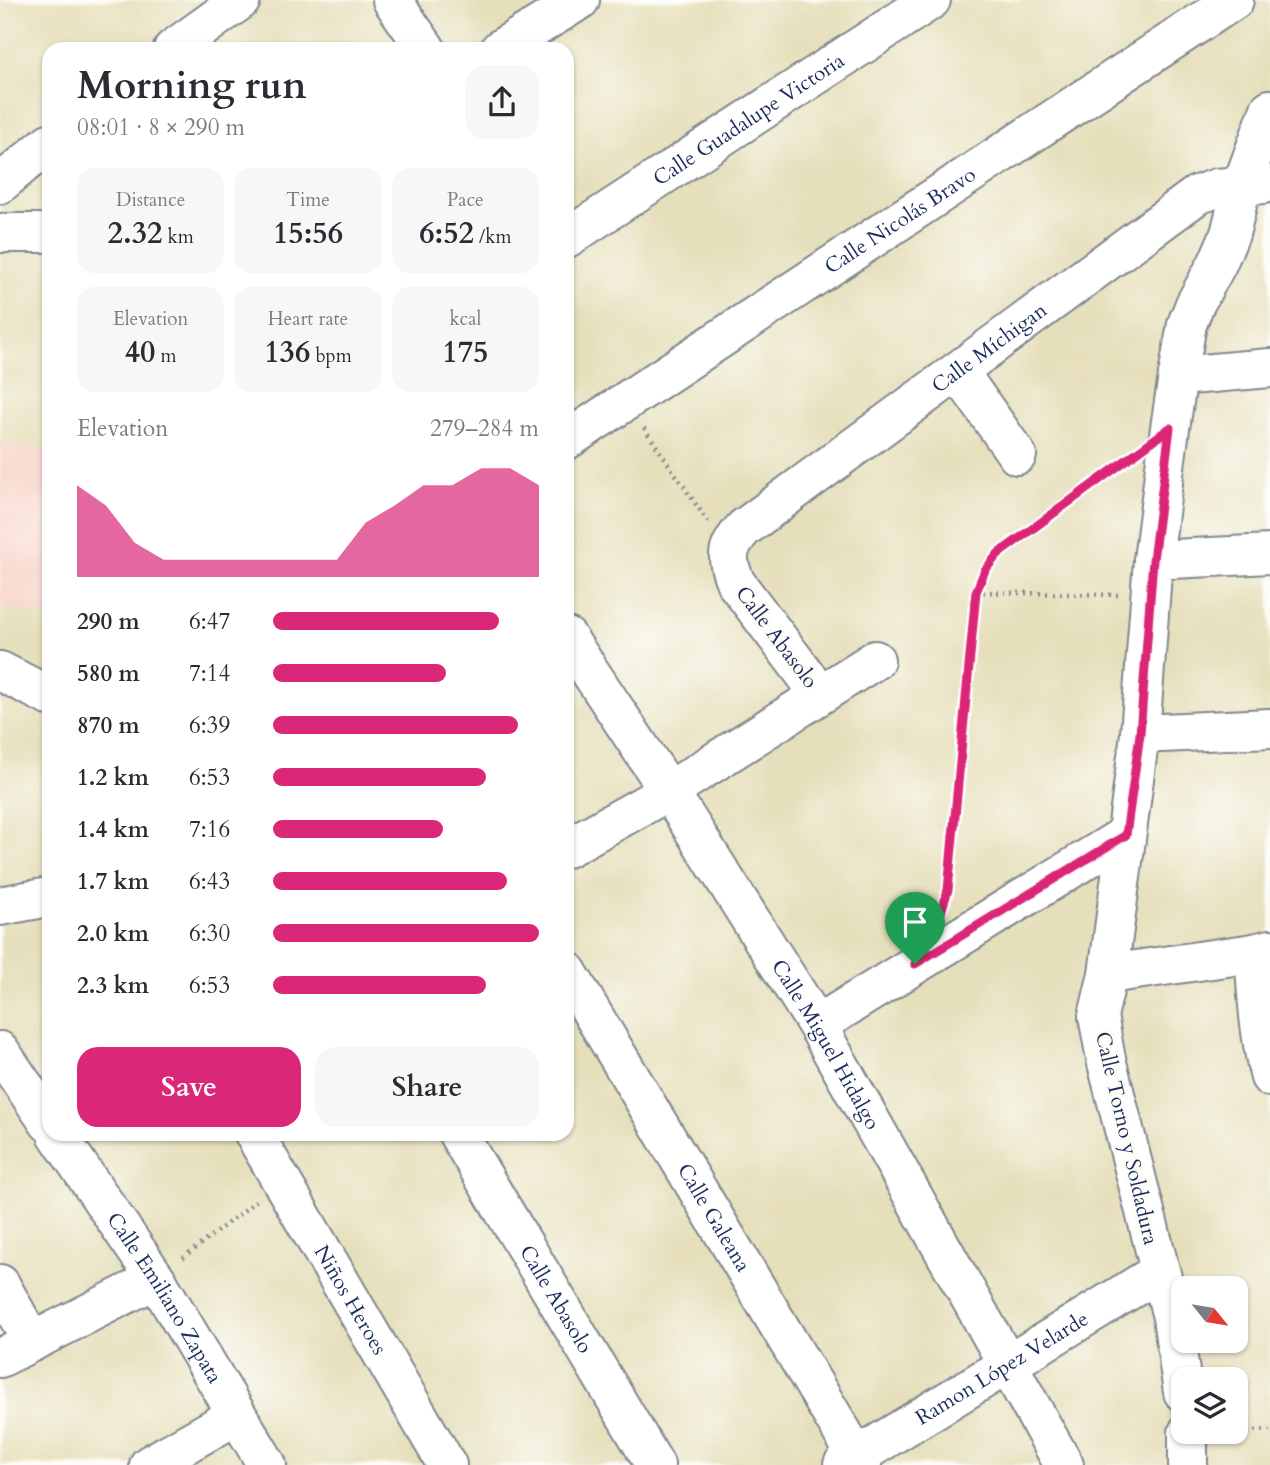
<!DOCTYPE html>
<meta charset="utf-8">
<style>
body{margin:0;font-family:Cardo,serif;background:#f7f7f7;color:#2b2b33;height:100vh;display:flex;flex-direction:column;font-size:26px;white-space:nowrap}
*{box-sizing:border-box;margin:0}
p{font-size:23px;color:#7c7c81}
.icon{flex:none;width:38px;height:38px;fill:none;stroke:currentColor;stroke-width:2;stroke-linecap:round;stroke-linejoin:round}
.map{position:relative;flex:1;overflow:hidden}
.panel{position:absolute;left:42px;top:42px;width:532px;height:1099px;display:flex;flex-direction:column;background:#fff;border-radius:21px;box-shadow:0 2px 5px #0004}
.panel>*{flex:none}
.needle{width:46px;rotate:120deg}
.buttons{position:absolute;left:1171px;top:1276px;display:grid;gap:14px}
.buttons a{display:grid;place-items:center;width:77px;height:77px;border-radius:14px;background:#fff;box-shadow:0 2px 5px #0004;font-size:35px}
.pin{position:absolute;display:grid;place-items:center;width:60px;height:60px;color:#fff;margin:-72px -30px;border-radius:50% 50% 50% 0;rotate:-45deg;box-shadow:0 0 7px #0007}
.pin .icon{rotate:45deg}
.round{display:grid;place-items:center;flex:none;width:74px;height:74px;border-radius:21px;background:#f7f7f7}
.summary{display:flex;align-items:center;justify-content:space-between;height:119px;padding:0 35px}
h1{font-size:38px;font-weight:700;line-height:52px}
.stats{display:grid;grid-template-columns:repeat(3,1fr);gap:10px;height:119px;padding:7px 35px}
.stats div{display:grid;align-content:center;border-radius:18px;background:#f7f7f7;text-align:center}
.stats b{font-size:30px;font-weight:700}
.stats small{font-size:19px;font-weight:400}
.stats p{font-size:19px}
.chart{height:196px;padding:14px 35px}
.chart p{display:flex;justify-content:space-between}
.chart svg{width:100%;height:126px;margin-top:7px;fill:#db2777;opacity:.7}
.primary-button{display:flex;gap:14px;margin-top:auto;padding:14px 35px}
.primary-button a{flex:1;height:80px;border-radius:21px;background:#db2777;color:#fff;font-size:28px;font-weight:700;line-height:80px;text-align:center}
.primary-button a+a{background:#f7f7f7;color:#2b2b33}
ul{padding:0 35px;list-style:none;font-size:23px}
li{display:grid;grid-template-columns:112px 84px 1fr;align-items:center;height:52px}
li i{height:18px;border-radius:9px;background:#db2777}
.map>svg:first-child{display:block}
</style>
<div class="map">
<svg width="1270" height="1465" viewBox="0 0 1270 1465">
<rect width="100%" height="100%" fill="#fdfcf7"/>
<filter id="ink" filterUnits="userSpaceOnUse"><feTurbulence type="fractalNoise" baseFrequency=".0143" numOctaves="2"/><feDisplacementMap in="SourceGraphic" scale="14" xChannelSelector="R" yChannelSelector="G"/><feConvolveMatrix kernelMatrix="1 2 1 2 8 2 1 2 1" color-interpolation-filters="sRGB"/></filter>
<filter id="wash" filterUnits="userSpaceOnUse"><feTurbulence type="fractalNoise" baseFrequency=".00686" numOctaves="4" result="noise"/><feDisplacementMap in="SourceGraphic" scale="28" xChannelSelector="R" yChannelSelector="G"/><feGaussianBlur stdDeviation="1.57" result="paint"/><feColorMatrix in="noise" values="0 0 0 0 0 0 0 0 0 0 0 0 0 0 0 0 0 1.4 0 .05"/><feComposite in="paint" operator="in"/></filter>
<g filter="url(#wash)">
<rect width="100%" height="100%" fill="#e6dfbb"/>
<polygon fill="#f7d1c6" points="0,443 49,450 49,616 0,607"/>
</g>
<g filter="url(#ink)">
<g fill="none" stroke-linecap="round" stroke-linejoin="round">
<g stroke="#80878c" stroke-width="42">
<g id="minor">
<polyline points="392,0 426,49"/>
<polyline points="173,49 241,0"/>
<polyline points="500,49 580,0"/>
<polyline points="0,184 49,143"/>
<polyline points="0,233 49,233"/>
<path id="s1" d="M567 238 931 0"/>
<polyline points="958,371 1017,455"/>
<polyline points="1178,376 1270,368"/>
<path id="s2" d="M567 440 1234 0"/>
<polyline points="1153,560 1270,554"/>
<path id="s3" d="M567 637 669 791 817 1025 1064 1465"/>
<polyline points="0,671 49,696"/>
<path id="s4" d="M820 694 736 583C725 558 726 548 744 528L1197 195 1217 188 1264 184"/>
<polyline points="1140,734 1270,728"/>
<polyline points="567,848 669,791 875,660"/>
<polyline points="0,906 49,897"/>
<path d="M1254 953C1257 995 1259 1036 1270 1077"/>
<path id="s5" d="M567 971 862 1465"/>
<polyline points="1108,974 1254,953 1270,949"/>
<polyline points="817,1025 1126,835"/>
<polyline points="0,1051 49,1123"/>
<path id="s6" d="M57 1134 156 1279 267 1465"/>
<path id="s7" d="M254 1134 447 1465"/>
<path id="s8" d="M458 1134 655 1465"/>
<polyline points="0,1284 32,1342"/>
<polyline points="0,1358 156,1279"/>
<polyline points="1183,1392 1172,1317 1106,1059 1098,1016 1108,974 1140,734 1153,560 1170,428 1178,376 1187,324 1195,304 1217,264 1230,234 1242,185 1270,109"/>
<polyline points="1188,1432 1188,1465"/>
<polyline points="149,1465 237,1415"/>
<path id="s9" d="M843 1465 1159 1272"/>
</g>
</g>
<g stroke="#80878c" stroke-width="4.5" stroke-dasharray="2 5" stroke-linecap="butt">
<polyline points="644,428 708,522"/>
<polyline points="976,592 1118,595"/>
<polyline points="942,909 948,890 976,592 985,570 998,554 1132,456"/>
<polyline points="183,1258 256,1201"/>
<polyline points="1220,1433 1270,1430"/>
</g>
<use href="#minor" stroke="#fff" stroke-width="38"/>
</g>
</g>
<g fill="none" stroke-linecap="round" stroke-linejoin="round" filter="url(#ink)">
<g stroke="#fff" stroke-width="14">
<polygon id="route" points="1170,428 1153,560 1140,734 1126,835 915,964 941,912 948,890 976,592 985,570 998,554"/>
</g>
<use href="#route" stroke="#db2777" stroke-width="9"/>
</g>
<g text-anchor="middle" stroke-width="7" stroke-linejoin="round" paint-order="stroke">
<g font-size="21" fill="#1b2f5e" stroke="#fdfcf7">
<text dy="7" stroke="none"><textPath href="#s1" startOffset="217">Calle Guadalupe Victoria</textPath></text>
<text dy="7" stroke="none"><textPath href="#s2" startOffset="399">Calle Nicolás Bravo</textPath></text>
<text dy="7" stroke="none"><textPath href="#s4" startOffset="504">Calle Míchigan</textPath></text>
<text transform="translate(777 637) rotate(53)" y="7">Calle Abasolo</text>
<text dy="7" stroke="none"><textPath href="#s3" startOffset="483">Calle Miguel Hidalgo</textPath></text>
<text transform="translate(1127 1138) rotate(77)" y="7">Calle Torno y Soldadura</text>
<text dy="7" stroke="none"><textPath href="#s5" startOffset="287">Calle Galeana</textPath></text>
<text dy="7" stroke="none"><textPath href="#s6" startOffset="196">Calle Emiliano Zapata</textPath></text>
<text dy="7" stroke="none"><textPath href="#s7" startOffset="192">Niños Heroes</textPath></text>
<text dy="7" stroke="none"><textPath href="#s8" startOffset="192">Calle Abasolo</textPath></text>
<text dy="7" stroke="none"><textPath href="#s9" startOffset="186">Ramon López Velarde</textPath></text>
</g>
</g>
</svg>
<div class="buttons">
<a><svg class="needle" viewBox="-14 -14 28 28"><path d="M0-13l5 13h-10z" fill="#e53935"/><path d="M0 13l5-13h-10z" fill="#7c7c81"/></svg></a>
<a><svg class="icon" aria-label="layers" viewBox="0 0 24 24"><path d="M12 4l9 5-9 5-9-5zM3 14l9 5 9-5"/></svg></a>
</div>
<div class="pin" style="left:915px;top:964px;background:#1e9e55"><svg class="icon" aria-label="arrive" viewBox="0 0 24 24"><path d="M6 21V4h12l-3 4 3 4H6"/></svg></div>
<section class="panel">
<div class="summary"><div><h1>Morning run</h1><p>08:01 · 8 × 290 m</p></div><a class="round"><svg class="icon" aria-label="share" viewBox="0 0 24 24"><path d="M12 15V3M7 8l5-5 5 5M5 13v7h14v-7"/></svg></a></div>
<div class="stats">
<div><p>Distance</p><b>2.32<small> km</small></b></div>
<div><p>Time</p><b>15:56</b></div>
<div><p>Pace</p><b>6:52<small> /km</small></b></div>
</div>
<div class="stats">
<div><p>Elevation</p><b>40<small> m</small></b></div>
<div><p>Heart rate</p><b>136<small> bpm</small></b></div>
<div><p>kcal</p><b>175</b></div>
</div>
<div class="chart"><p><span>Elevation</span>279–284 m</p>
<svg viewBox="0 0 160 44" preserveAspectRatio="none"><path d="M0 44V12L10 19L20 32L30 38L40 38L50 38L60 38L70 38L80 38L90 38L100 25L110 19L120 12L130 12L140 6L150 6L160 12V44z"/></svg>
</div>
<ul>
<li><b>290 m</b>6:47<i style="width:85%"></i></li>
<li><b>580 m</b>7:14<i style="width:65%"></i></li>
<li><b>870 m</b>6:39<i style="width:92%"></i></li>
<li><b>1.2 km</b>6:53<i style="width:80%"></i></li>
<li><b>1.4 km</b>7:16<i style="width:64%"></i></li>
<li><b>1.7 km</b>6:43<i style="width:88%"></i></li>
<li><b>2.0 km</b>6:30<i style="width:100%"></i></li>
<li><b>2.3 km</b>6:53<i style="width:80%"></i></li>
</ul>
<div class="primary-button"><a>Save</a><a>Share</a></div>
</section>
</div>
